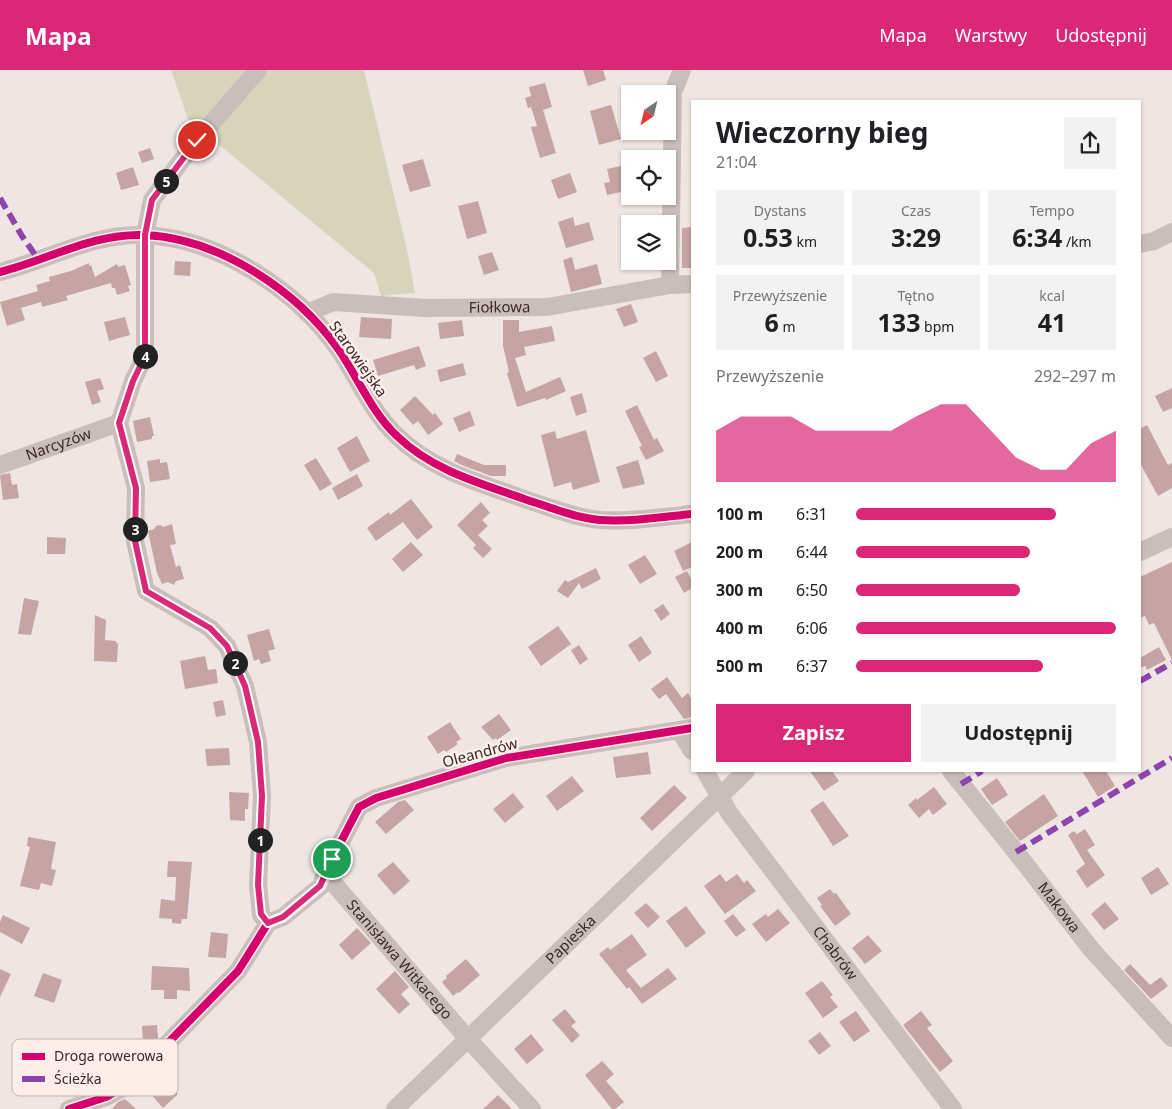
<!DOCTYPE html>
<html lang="pl">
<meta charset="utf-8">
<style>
body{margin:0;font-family:"Noto Sans",sans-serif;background:#f2f2f2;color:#202124;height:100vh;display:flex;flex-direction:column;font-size:19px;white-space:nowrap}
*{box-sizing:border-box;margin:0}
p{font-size:16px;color:#757577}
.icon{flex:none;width:28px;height:28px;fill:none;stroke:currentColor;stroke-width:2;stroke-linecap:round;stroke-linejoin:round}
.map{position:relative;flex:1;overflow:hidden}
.panel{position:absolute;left:691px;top:30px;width:450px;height:672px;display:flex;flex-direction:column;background:#fff;border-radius:0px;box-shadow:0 1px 4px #0004}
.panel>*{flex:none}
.needle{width:32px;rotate:215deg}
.fabs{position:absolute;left:621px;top:15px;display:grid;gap:10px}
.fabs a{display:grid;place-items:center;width:55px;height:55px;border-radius:0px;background:#fff;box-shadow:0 1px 4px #0004;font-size:25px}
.pin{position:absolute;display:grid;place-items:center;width:42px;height:42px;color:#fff;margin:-21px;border:2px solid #fff;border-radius:50%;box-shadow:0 1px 5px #0007}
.km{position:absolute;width:25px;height:25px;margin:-12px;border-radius:50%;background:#222;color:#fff;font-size:14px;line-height:25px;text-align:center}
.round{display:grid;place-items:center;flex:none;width:52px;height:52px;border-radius:0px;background:#f2f2f2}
.head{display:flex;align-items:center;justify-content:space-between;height:85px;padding:0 25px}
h1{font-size:28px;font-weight:700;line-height:38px}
.metrics{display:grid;grid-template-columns:repeat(3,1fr);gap:8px;height:85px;padding:5px 25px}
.metrics div{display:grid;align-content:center;border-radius:0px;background:#f2f2f2;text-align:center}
.metrics b{font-size:25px;font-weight:700}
.metrics small{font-size:14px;font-weight:400}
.metrics p{font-size:14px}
.chart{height:140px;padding:10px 25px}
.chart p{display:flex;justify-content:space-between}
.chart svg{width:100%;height:90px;margin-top:5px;fill:#db2777;opacity:.7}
.primary-button{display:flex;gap:10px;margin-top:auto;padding:10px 25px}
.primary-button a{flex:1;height:58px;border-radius:0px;background:#db2777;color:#fff;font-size:20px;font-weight:700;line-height:58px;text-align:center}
.primary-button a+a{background:#f2f2f2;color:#202124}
ul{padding:0 25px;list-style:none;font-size:16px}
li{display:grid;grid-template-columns:80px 60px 1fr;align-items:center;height:38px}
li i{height:12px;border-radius:6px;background:#db2777}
header{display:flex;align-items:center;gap:30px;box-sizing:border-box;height:70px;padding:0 25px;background:#db2777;color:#fff}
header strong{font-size:24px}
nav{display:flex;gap:28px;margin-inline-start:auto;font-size:18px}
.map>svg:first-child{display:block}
</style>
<header>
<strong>Mapa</strong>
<nav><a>Mapa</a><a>Warstwy</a><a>Udostępnij</a></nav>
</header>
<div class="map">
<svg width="1172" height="1039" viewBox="0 0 1172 1039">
<rect width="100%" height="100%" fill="#efe6e3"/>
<polygon fill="#d7d4bb" points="171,0 364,0 408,184 415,223 381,226 374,203 188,49"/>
<g fill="#c5a4a3">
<polygon points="583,0 603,0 606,10 588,16"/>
<polygon points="545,13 552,37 543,40 556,83 540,88 531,57 537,56 531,37 528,38 525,28 531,26 529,17"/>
<polygon points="611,35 621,69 599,75 590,41"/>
<polygon points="150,78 154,89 142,93 138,82"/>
<polygon points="423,89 431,116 410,122 402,95"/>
<polygon points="630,94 630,120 607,125 604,113 610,112 607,99"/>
<polygon points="133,97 139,115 121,120 116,103"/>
<polygon points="570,103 577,122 558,129 551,110"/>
<polygon points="478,131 487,163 467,169 458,136"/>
<polygon points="573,147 575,156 589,152 594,170 566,178 558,152"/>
<polygon points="692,157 692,198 682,198 682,158"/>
<polygon points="492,182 499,200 484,205 478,186"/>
<polygon points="572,187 575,200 597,194 602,214 571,222 563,190"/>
<polygon points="175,191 191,192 190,206 174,205"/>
<polygon points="89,193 89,196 91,195 95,207 117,194 118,197 125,195 131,215 128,216 130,221 117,225 115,218 112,218 111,213 66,226 68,230 42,237 41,232 21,238 25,250 7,256 0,232 38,221 36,215 50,211 49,207 71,201"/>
<polygon points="631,234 638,252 624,257 616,239"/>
<polygon points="125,247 130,265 109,271 104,252"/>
<polygon points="361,247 392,249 391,269 359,267"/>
<polygon points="462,250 464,266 440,269 438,253"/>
<polygon points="503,250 519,250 519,262 552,256 555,271 524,277 526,285 515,288 526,322 560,307 566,321 546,330 545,328 517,337 507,303 509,302 503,276"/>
<polygon points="419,276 426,296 416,300 414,295 378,306 373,290"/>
<polygon points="656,281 668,306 656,312 643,288"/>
<polygon points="463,293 466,305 440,312 437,300"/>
<polygon points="100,308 104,319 97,321 101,332 92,335 85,312"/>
<polygon points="1172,318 1172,338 1163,342 1155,326"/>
<polygon points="582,323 587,342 576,346 570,327"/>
<polygon points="415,326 433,345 435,343 443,354 428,365 418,351 413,355 400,340"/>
<polygon points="637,335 654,370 657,368 664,381 646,390 639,377 642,376 625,341"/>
<polygon points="470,341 475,355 459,362 453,348"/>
<polygon points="150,347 154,366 152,366 152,369 137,372 133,351"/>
<polygon points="1147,355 1168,395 1172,393 1172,418 1158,426 1140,393 1140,359"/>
<polygon points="586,360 600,412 573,420 571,412 554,417 541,365 555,361 557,369"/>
<polygon points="357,366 370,391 350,402 337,378"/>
<polygon points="457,384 484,395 506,395 506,406 491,406 464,396 454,391"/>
<polygon points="316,388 332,414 320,421 304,395"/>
<polygon points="160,389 160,393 167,392 170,409 150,412 147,391"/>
<polygon points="638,390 645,414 623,419 616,397"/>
<polygon points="10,403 12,415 17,414 19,428 3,430 0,405"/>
<polygon points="357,404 363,416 338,430 332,418"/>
<polygon points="411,429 433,457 417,470 403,452 376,471 367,458 389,442 390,445"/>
<polygon points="481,432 490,443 482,450 488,456 478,465 492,479 483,488 473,478 476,475 457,455"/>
<polygon points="172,454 176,474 170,475 176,497 180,495 184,509 176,511 174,515 168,512 162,514 157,503 148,461 154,459 156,456 161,455 163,457"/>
<polygon points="47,467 66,468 65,484 47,484"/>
<polygon points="411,472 423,485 403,502 392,489"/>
<polygon points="692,472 692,497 683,501 674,481"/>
<polygon points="645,485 657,504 640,514 628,495"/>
<polygon points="1172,492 1172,590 1154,553 1149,555 1145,546 1140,548 1140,507"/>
<polygon points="596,498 601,509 582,519 579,513 568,528 557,521 565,510 568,512"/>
<polygon points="687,501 692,511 692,518 684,523 675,507"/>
<polygon points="24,528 39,531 31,565 18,564"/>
<polygon points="663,534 670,544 661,551 654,540"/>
<polygon points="95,545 106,550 105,570 116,571 116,573 118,573 117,592 94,591"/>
<polygon points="558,556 571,574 541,596 528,577"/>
<polygon points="269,559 275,579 268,581 271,591 261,594 259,589 254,591 247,565"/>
<polygon points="641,566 652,583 639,592 628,575"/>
<polygon points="579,575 588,589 580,595 571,580"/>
<polygon points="1159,577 1166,590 1147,600 1145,596 1140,598 1140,588"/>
<polygon points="205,586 208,600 216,599 218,613 185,619 180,591"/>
<polygon points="667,607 682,628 688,623 692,630 692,645 689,648 684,649 666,624 659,629 651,619"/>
<polygon points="223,630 226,645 216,647 213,632"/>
<polygon points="499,644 511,660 497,670 496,668 493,670 481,657"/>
<polygon points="450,652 461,669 456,672 458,674 446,682 444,680 438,684 427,667"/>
<polygon points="229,678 230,695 207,696 205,679"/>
<polygon points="648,682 651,704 616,708 613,687"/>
<polygon points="810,701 832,701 839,711 824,721"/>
<polygon points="1082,701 1106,701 1115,716 1098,727"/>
<polygon points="572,706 584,721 557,741 546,726"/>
<polygon points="997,708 1008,725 992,735 981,719"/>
<polygon points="674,715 687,728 652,761 640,748"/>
<polygon points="934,717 947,734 933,745 929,739 919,748 908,735 916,728 917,730"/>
<polygon points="229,722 249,723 248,739 245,739 245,751 230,750"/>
<polygon points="513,723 524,737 505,753 493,739"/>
<polygon points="1044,724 1058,746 1020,771 1005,752"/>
<polygon points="405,730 414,740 386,764 375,752 398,732"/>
<polygon points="823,731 849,766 833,776 810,740"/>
<polygon points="1085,759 1095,775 1087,780 1105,805 1087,818 1076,801 1085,794 1068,765 1074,761 1077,764"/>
<polygon points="28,767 56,772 51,799 56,800 52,816 41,813 39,820 20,816 30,777 27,776"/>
<polygon points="168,791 192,792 187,849 182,849 181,854 172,853 172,849 159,848 161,829 175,831 176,807 167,807"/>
<polygon points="393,792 410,811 394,825 377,805"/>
<polygon points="1158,797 1169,814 1151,825 1141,808"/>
<polygon points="720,804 726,812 737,804 744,813 747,810 756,821 725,844 704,816"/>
<polygon points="830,819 834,824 836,823 851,844 835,856 820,836 822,835 817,828"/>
<polygon points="1105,832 1119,849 1104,860 1091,844"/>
<polygon points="646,833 660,847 648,858 634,843"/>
<polygon points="686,836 706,863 686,878 666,851"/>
<polygon points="778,839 790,853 766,872 752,854 766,844 768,847"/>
<polygon points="733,844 746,860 736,867 724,851"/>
<polygon points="3,845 30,858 22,874 0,862 0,852"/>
<polygon points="357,858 371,873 352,890 339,875"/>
<polygon points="211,862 228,864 226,888 208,887"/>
<polygon points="632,864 647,885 626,900 641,918 668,898 677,909 642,934 629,917 627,919 599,884 608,877 610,880"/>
<polygon points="868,865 882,881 865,894 852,878"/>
<polygon points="466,889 480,905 459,923 458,922 453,926 442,912 447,908 446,906"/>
<polygon points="1130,894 1150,915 1161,907 1168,916 1151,929 1124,900"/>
<polygon points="152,896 189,898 190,921 177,920 177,929 164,929 164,920 151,920"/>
<polygon points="0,899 11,904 0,927"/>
<polygon points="395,901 409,917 401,924 410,934 399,944 376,919"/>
<polygon points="43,903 62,910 54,933 34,926"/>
<polygon points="822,911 833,925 830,927 838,937 823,948 805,923"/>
<polygon points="565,939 576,952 571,956 580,965 572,973 552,950"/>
<polygon points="856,941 870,961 854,972 839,952"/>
<polygon points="921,941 932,955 927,958 953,991 940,1002 903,955"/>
<polygon points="157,955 158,968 156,970 143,972 142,956"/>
<polygon points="820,962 831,976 819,985 808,971"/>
<polygon points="531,964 544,980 527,994 514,979"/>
<polygon points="602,991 614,1004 606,1011 624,1032 615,1039 612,1039 585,1005"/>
<polygon points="164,1008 178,1024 163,1038 149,1022"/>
<polygon points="498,1025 512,1039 483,1039"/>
<polygon points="125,1029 136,1039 112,1039 118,1032"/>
</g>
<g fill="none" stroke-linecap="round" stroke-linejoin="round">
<g stroke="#c9bebb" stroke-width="18">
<polyline points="258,0 197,70 152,130 145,165 145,286 133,311 119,353 136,418 135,471 146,521 210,558 227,576 245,616 258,672 262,726 258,815 261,845 268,853"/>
<polyline points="1140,174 1154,171 1172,162"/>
<path d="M0 202C48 190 93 163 144 165 218 168 297 220 339 280 358 308 372 343 397 366 434 402 484 414 530 431 553 438 576 448 600 450 631 452 662 447 692 444"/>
<polyline points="670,215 673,22 682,0"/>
<path id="s1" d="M307 243 333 232 425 238 547 237 670 215 692 214"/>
<path id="s2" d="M0 395 119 353"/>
<polyline points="1140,482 1172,467"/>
<polyline points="680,661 692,681"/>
<path id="s3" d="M705 701 730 744 953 1039"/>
<path id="s4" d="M951 701 1016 782 1091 879 1172 968"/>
<path id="s5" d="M323 809 335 815 468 969 532 1039"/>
<polyline points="69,1039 106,1027 126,1016 238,901 268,853 283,847 321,816 332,789 359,737 376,728 506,688 692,658"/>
<path id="s6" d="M395 1039 746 701"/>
</g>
<g stroke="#8e44ad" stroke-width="6" stroke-dasharray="12 6" stroke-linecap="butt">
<polyline points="0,128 22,166 38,189"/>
<polyline points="1140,611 1172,593"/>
<polyline points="961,714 982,701"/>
<polyline points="1016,782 1172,688"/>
</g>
<g stroke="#fcefea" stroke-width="11">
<g id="cycleway">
<path d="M0 202C48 190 93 163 144 165 218 168 297 220 339 280 358 308 372 343 397 366 434 402 484 414 530 431 553 438 576 448 600 450 631 452 662 447 692 444"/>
<polyline points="69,1039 106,1027 126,1016 238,901 268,853 283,847 321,816 332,789 359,737 376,728 506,688 692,658"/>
</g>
</g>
<use href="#cycleway" stroke="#d6006c" stroke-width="8"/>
</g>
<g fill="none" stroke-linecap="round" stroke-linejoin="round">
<g stroke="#fff" stroke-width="10">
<polyline id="route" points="197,70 152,130 145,165 145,286 133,311 119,353 136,418 135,471 146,521 210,558 227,576 245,616 258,672 262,726 258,815 261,844 268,853 283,847 320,816 332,789"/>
</g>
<use href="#route" stroke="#db2777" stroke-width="6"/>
</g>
<g text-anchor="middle" stroke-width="5" stroke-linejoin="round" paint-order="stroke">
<g font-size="15" fill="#3b2928" stroke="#fcefea">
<text dy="5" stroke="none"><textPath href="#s1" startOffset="195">Fiołkowa</textPath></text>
<text transform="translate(358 289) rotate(55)" y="5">Starowiejska</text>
<text dy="5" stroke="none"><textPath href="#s2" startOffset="62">Narcyzów</textPath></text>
<text transform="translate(480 683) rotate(-15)" y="5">Oleandrów</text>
<text dy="5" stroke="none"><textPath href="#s4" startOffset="174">Makowa</textPath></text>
<text dy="5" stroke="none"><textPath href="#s6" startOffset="244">Papieska</textPath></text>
<text dy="5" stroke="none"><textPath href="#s3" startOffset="224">Chabrów</textPath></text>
<text dy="5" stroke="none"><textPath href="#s5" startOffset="112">Stanisława Witkacego</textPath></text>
</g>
</g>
<rect x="12" y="969" width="166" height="57" rx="8" fill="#fcefea" stroke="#c2b4b0" stroke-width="1"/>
<rect x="22" y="983" width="23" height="7" fill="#d6006c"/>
<rect x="22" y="1006" width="23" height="6" fill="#8e44ad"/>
<g font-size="14" fill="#3b2928">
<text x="54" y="991">Droga rowerowa</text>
<text x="54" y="1014">Ścieżka</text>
</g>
</svg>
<div class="fabs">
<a><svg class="needle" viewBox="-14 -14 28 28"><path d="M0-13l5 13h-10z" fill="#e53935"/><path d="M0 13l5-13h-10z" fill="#757577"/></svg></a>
<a><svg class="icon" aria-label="locate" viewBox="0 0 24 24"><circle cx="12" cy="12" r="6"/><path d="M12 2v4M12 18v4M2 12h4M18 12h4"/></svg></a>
<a><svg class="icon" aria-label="layers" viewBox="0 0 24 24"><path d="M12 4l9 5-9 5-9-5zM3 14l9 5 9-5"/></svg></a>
</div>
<div class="pin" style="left:332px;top:789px;background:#1e9e55"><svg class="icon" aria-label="arrive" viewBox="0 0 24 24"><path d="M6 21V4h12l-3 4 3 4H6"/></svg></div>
<div class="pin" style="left:197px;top:70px;background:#d93025"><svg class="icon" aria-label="check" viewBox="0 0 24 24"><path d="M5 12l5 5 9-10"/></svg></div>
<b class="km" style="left:260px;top:770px">1</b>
<b class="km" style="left:235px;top:593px">2</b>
<b class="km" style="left:135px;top:459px">3</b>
<b class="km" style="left:145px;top:286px">4</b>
<b class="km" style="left:166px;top:111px">5</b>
<section class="panel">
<div class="head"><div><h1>Wieczorny bieg</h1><p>21:04</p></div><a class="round"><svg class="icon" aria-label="share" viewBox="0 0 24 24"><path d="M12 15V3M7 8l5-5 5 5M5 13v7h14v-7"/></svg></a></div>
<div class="metrics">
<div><p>Dystans</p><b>0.53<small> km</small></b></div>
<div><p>Czas</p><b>3:29</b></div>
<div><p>Tempo</p><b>6:34<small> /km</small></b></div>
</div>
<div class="metrics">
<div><p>Przewyższenie</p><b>6<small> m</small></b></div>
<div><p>Tętno</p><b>133<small> bpm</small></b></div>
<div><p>kcal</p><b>41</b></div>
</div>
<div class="chart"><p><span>Przewyższenie</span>292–297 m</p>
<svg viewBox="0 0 160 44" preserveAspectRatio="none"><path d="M0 44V19L10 12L20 12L30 12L40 19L50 19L60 19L70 19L80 12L90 6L100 6L110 19L120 32L130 38L140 38L150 25L160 19V44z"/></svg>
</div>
<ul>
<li><b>100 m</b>6:31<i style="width:77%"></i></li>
<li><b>200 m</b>6:44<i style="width:67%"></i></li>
<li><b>300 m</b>6:50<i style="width:63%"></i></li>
<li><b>400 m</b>6:06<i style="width:100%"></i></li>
<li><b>500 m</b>6:37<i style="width:72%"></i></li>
</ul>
<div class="primary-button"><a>Zapisz</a><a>Udostępnij</a></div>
</section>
</div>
